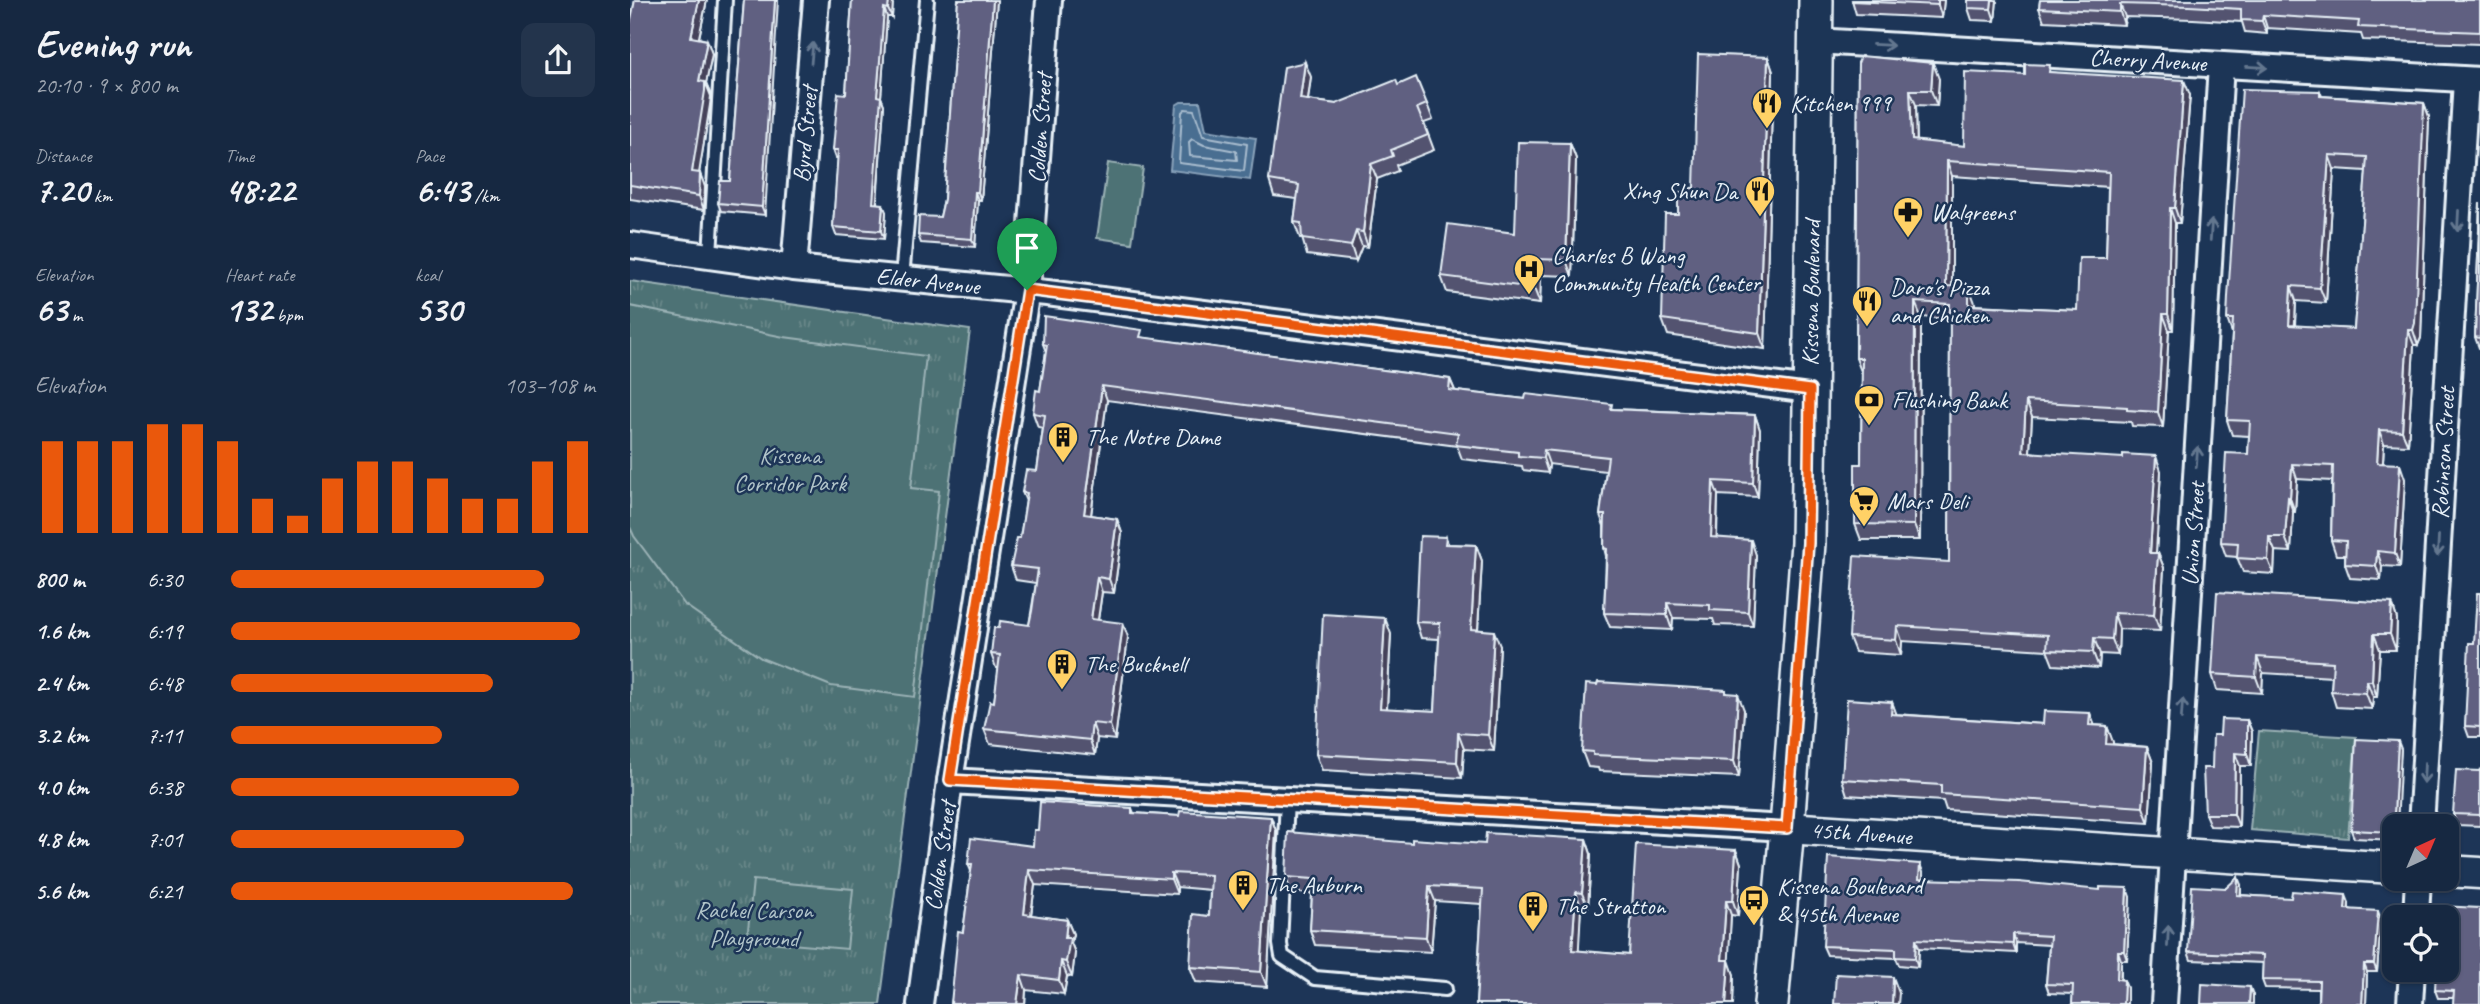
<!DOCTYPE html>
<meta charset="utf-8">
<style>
body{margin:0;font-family:Caveat,sans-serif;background:#23344c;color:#f1f3f6;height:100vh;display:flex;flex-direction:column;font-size:26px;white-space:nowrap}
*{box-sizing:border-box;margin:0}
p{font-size:23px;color:#9ea6b1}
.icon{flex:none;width:38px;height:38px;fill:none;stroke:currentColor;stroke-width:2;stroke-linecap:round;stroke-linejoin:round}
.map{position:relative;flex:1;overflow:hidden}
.sheet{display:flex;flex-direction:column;background:#162841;width:630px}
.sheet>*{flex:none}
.needle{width:46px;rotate:44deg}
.fabs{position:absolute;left:1752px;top:814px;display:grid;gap:14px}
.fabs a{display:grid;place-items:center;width:77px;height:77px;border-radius:14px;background:#162841;box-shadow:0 2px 5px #0004,0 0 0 2px #35445a;font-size:35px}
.pin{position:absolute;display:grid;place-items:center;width:60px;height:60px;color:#fff;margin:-72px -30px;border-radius:50% 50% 50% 0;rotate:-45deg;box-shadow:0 0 7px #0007}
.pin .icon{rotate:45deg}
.round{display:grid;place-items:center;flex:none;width:74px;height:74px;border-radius:14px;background:#23344c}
.headline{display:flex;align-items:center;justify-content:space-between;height:119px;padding:0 35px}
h1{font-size:38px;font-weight:800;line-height:52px}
.stats{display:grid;grid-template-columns:repeat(3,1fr);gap:10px;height:119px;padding:7px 35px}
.stats div{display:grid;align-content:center}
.stats b{font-size:35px;font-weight:800}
.stats small{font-size:19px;font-weight:400}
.stats p{font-size:19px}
.chart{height:196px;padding:14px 35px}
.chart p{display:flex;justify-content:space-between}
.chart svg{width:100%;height:126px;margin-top:7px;stroke:#ea580c;stroke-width:6}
ul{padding:0 35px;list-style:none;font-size:23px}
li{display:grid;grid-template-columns:112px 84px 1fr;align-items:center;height:52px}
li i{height:18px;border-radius:9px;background:#ea580c}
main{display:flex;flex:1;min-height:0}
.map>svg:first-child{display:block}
</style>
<main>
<section class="sheet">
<div class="headline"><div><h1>Evening run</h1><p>20:10 · 9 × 800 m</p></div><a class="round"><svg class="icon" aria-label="share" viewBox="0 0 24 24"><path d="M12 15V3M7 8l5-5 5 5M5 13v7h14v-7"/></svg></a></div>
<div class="stats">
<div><p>Distance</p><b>7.20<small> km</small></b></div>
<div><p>Time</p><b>48:22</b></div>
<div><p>Pace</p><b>6:43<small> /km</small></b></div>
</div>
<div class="stats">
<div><p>Elevation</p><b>63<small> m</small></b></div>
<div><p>Heart rate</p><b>132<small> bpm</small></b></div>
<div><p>kcal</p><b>530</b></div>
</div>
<div class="chart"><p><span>Elevation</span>103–108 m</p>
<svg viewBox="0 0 160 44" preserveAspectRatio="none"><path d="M5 44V12M15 44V12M25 44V12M35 44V6M45 44V6M55 44V12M65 44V32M75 44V38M85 44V25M95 44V19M105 44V19M115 44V25M125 44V32M135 44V32M145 44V19M155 44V12"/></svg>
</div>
<ul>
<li><b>800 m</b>6:30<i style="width:86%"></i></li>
<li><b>1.6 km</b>6:19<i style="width:96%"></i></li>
<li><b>2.4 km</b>6:48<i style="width:72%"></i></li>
<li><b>3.2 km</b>7:11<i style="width:58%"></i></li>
<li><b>4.0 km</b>6:38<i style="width:79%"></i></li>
<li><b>4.8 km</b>7:01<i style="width:64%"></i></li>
<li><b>5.6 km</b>6:21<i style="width:94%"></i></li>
</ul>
</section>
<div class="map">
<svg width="1850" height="1004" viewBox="0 0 1850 1004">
<defs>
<pattern id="park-tufts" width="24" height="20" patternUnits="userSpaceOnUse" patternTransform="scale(1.75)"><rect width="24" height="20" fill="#4e7274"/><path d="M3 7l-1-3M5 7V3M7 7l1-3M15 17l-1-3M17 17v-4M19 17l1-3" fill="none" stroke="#688789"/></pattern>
</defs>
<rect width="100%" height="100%" fill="#1d3557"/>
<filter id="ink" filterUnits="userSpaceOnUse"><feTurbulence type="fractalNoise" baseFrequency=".0143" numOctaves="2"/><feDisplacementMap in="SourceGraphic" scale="14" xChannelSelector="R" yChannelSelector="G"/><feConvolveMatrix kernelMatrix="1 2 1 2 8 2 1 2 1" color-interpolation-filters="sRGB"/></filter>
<g filter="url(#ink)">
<g fill="url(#park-tufts)" stroke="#9bb2b6" stroke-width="2">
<polygon points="0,281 340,330 250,1004 0,1004"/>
<polygon points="1629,731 1726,737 1718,838 1620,830"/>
</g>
<g fill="#4e7274" stroke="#9bb2b6" stroke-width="2">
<polygon points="478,163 513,168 502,243 467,238"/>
<polygon points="0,306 154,337 296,356 281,488 309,491 285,697 201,686 131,658 55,605 4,536 0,527"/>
<polygon points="123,880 223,889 217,949 117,940"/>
</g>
<polygon fill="#4a6e91" stroke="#89a2ba" stroke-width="2" points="551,102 570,102 576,130 626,138 620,180 540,170 546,105"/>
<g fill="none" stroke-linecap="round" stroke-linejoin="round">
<g stroke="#a9bdcf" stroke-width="2">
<polygon points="555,109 564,110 573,136 617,144 614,171 549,163 552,112"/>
<polygon points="562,139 574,145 606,151 607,160 560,156 559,142"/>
</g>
<g stroke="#e8f1f8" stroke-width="18">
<g id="service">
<polyline points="80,255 95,0"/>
<polyline points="272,278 297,0"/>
<polyline points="657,800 650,944 652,956 685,978 815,989"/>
</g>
</g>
<g stroke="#e8f1f8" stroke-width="30">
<g id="minor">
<polyline points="1185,41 1850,80"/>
<polyline points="0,245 164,268 417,293 1180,390"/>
<polyline points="164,268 186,0"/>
<polyline points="320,781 1157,828"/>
<polyline points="1791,826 1836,80"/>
<polyline points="1786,917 1788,878"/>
<polyline points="290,1004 320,781 397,290 419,0"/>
<polyline points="1534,1004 1591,65"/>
<polyline points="1780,1004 1782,970"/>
</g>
</g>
<g stroke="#e8f1f8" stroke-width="35">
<g id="tertiary">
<polyline points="1157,828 1764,868"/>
<polyline points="1816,871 1850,873"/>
</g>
</g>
<g stroke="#e8f1f8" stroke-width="38">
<polyline id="secondary" points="1141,1004 1157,828 1178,543 1186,0"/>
</g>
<use href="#service" stroke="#1d3557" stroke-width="12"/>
<use href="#minor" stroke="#1d3557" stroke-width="24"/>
<use href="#tertiary" stroke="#1d3557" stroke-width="30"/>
<use href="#secondary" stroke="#1d3557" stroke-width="33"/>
</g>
<g fill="#53536f" stroke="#e8f1f8" stroke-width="2" fill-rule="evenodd">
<polygon points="5,0 77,0 69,38 77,40 82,54 76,84 81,96 80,105 69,173 75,187 74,210 0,199 0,24"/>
<polygon points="114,0 135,215 91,211 88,203 100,181"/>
<polygon points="222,0 263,0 262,17 257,17 254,56 251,97 254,105 247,204 256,212 254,239 206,235 203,227 208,158 206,158 203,150 216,94"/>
<polygon points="328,0 367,0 351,200 348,200 345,247 291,243 288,235 310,217 314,199"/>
<polygon points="1222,0 1314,0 1312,18 1226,14"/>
<polygon points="1338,0 1367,0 1365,21 1342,20 1338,8"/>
<polygon points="1410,0 1850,0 1850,44 1733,40 1731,34 1637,28 1637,34 1615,32 1612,22 1563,19 1495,17 1494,25 1414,21 1409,8"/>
<polygon points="1138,57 1143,72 1135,349 1038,335 1032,319 1048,214 1058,192 1064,188"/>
<path d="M1228 63 1309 79 1307 106 1286 105 1287 141 1334 146 1395 75 1422 72 1560 95 1550 223H1545L1543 330H1539L1533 427 1502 426 1501 422 1402 417 1400 452 1531 471 1526 553H1528L1534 568 1530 631 1489 629 1488 655 1470 654 1469 668 1423 665 1417 650 1272 641 1271 655 1225 652 1219 637 1319 562 1320 319 1291 317 1290 540H1231L1225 524 1231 464 1232 374 1226 358ZM1322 176 1478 187 1476 258 1447 310 1345 305 1339 287H1322Z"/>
<polygon points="681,77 678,100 706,104 768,85 797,104 803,120 794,123 804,150 766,165 768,171 747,179 738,247 732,246 726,261 677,255 672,238 670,238 664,222 667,199 644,196 639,180"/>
<path d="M1690 91 1692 96 1794 103 1799 117 1791 338 1788 345H1784L1778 445 1754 444 1753 463 1775 479 1770 567 1752 566 1751 580 1720 578 1715 564V555H1706L1701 540 1702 481 1667 479 1665 512H1663L1661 552 1645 551 1644 574 1613 572 1607 557 1596 556 1591 542 1618 454 1619 436 1602 435 1597 420 1602 333 1597 319ZM1704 169 1736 171 1724 329 1665 326 1666 301 1696 303Z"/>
<polygon points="940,143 946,159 942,276 911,275 910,304 817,292 811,276 885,233"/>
<polygon points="1850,203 1850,348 1849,348 1845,337"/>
<polygon points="515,338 820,379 825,391 984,409 1125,415 1130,430 1128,497 1088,495 1087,537 1126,555 1123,626 1085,625 1083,619 1043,618 1042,630 980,627 974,613 976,556 974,548 974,526 970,515 976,471 919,464 918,473 893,470 892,466 832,459 827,446 477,400 461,515 487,519 492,533 484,593 472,592 468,620 498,637 485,740 467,738 465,755 360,744 354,729 364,702 369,668 366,668 361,654 369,628 399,625 406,583 386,580 381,566 390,538 396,501 392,492 407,471 413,428 408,427 403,413 410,391 416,352 413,344"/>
<polygon points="816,537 818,544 846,545 852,561 848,630 870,646 864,751 834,749 832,778 692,770 686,754 761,634 757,709 805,711 809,639 791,638 786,622"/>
<polygon points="1850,593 1850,737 1839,737 1835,726"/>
<polygon points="1762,603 1767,619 1766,650 1750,650 1747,697 1743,697 1742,709 1706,707 1701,691 1702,677 1633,673 1632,693 1587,690 1582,674"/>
<polygon points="1097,693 1114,710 1109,777 969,771 968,768 958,767 952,751"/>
<polygon points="1262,702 1266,714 1413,724 1460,713 1464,725 1477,726 1483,744 1517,747 1523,763 1519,823 1316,810 1313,801 1217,795 1212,779"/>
<polygon points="1617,720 1622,732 1621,766 1610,766 1609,827 1580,826 1575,814 1590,735"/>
<polygon points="1771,749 1764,826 1764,840 1724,838 1721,830"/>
<polygon points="1850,771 1850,826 1827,825 1823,814"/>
<polygon points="502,808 504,813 549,816 641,817 646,831 637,987 566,982 560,967 579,916 580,890 547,887 547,894 405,885 401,915 437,920 443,934 441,943 445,953 442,977 437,976 434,994 396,990 395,1004 321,1004 333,932 341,871 338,864 403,846 408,830"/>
<polygon points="956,839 961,854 958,908 951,907 948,951 999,955 1106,850 1111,864 1108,916 1101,915 1098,960 1104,975 1103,1004 846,1004 852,904 805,901 801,952 685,945 680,930 682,894 661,892 656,877 782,843 855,844"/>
<polygon points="1290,864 1293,873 1293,879 1500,897 1497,960 1491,960 1491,979 1497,988 1497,1004 1442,1004 1443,994 1419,993 1416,984 1419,945 1386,943 1386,953 1289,948 1288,967 1269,965 1266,958 1197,955 1193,946"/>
<polygon points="1611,885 1611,895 1719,903 1719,909 1751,919 1747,972 1737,972 1736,1004 1688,1004 1688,989 1635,988 1632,980 1633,963 1561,960 1558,952 1596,888"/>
<polygon points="1850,908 1823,998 1808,998 1805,990"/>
</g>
<g fill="#44435a" stroke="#e8f1f8" stroke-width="2">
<polygon points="69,0 77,0 66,51 61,37"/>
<polygon points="145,0 148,0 135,215 132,207"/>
<polygon points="259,0 263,0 262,17 258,9"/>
<polygon points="363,0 367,0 351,200 348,192"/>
<polygon points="1308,0 1314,0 1312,18 1308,5"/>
<polygon points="1362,0 1367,0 1365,21 1361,9"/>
<polygon points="1490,4 1495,17 1494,25 1490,12"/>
<polygon points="254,8 257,17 251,97 254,105 246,211 243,203 247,96"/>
<polygon points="1633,15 1637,28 1637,34 1632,21"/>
<polygon points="77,40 82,54 76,84 81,96 80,105 67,186 62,172 69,81"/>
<polygon points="1138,57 1143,72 1135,349 1129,333"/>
<polygon points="675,62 681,77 676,114 670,99"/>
<polygon points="1303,63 1309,79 1307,106 1301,90"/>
<polygon points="1554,80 1560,95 1550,223 1545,208"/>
<polygon points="1280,90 1286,105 1287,155 1282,140"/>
<polygon points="1794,103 1799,117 1791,338 1788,345 1783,330"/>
<polygon points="940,143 946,159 942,276 936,260"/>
<polygon points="1699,155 1704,169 1696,303 1690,288"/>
<polygon points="1317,161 1322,176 1322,302 1316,286"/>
<polygon points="741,164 747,179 738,247 733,232"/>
<polygon points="70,173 75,187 74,210 69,196"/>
<polygon points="345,192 348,200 345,247 342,239"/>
<polygon points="253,204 256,212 254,239 251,231"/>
<polygon points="1540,208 1545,223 1543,330 1538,314"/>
<polygon points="726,231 732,246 726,261 721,246"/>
<polygon points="906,259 911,275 910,304 904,288"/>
<polygon points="1661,286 1666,301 1664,340 1659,325"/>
<polygon points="1339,287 1345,303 1345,320 1339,305"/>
<polygon points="1285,302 1291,317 1290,540 1284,525"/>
<polygon points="1533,314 1539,330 1533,427 1528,412"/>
<polygon points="1778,330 1784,345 1778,445 1772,431"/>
<polygon points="820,379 826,393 819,390"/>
<polygon points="472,386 477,400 459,529 454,514"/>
<polygon points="1396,401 1402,417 1399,467 1393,452"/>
<polygon points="1125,415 1130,430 1128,497 1123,483"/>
<polygon points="1749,430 1754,444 1752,477 1747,463"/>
<polygon points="914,450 919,464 918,473 913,458"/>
<polygon points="1526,456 1531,471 1525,568 1520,553"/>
<polygon points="1662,464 1667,479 1665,512 1660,498"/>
<polygon points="1770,464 1775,479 1770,567 1765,553"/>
<polygon points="1083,481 1088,495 1086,551 1081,537"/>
<polygon points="1658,497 1663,512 1661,552 1655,537"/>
<polygon points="487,519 492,533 484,593 479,579"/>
<polygon points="1639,537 1645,551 1644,574 1638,560"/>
<polygon points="1121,540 1126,555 1123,626 1118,612"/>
<polygon points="846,545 852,561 847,645 841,629"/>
<polygon points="1747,551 1752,566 1751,580 1746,566"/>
<polygon points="1528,553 1534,568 1530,631 1524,615"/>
<polygon points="467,577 472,592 466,633 461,619"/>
<polygon points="1037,603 1043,618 1042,630 1037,615"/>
<polygon points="1762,603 1767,619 1766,650 1760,634"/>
<polygon points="1484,613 1489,629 1488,655 1482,639"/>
<polygon points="755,618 761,634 756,724 750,708"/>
<polygon points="493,623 498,637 485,740 480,725"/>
<polygon points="1267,626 1272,641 1271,655 1266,640"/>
<polygon points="864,631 870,646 864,751 858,735"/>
<polygon points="1744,634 1750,650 1747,697 1742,681"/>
<polygon points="1464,638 1470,654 1469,668 1463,652"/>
<polygon points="1627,657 1633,673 1632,693 1626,677"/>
<polygon points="1737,681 1743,697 1742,709 1736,693"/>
<polygon points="1108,694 1114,710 1109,777 1104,761"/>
<polygon points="1262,702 1268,718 1261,714"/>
<polygon points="1460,713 1466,729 1459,725"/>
<polygon points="1617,720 1622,732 1621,766 1617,754"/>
<polygon points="462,723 467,738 465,755 460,740"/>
<polygon points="1477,726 1483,742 1482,760 1476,744"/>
<polygon points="828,733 834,749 832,778 827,762"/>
<polygon points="1768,741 1771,749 1767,826 1764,826 1764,834 1763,832"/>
<polygon points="1517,747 1523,763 1519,823 1513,807"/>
<polygon points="1605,753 1610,766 1609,827 1604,814"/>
<polygon points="641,817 646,831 637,987 631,972"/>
<polygon points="956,839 961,854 958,908 952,893"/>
<polygon points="1106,850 1111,864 1108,916 1103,901"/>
<polygon points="1290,864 1293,873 1292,888 1289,879"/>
<polygon points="399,870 405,885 399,929 394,914"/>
<polygon points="541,873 547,887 547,894 541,879"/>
<polygon points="1608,877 1611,885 1610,903 1607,895"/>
<polygon points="799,886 805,901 801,952 796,937"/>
<polygon points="1497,888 1500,897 1497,960 1494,951"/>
<polygon points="946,892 951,907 948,965 942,950"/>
<polygon points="1716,895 1719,903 1718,917 1715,909"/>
<polygon points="1096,901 1101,915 1098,975 1092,960"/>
<polygon points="1748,911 1751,919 1747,972 1744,964"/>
<polygon points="437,920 443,934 441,943 445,953 442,977 436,962 435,938"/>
<polygon points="1383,934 1386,943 1386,953 1383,944"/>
<polygon points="1286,939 1289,948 1288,967 1285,958"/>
<polygon points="1488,951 1491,960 1490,988 1487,979"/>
<polygon points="1099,960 1104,975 1103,1004 1096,1004"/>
<polygon points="431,961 437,976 434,994 429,980"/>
<polygon points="1734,964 1737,972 1736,1004 1732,1004"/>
<polygon points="391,975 396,990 395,1004 387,1004"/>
<polygon points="1263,977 1269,993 1268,1004 1262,1004"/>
<polygon points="1494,980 1497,988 1497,1004 1493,1004"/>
<polygon points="1620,987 1623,995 1623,1004 1619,1004"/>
</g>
<g fill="#616081" stroke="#e8f1f8" stroke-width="2" fill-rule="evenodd">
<polygon points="5,0 69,0 61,37 77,40 69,81 75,82 75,91 62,172 70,173 69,196 0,185 0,24"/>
<polygon points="114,0 145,0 132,207 88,203 90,181 100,181"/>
<polygon points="222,0 259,0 258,9 254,8 251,48 247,96 251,97 243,203 253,204 251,231 203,227 208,150 203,150 208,93 216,94"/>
<polygon points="328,0 363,0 348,192 345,192 342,239 288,235 289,216 310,217 314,199"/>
<polygon points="1222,0 1308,0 1308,5 1222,1"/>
<polygon points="1338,0 1362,0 1361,9 1338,8"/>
<polygon points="1410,0 1850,0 1850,32 1728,27 1729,21 1633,15 1632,21 1611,20 1611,9 1559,6 1490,4 1490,12 1409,8"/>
<polygon points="1068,54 1138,57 1129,333 1032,319 1035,214 1048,214 1048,192 1058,192 1059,188 1064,188"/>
<path d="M1231 56 1303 63 1301 90H1280L1282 140 1334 146 1335 72 1395 75V64L1420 65 1419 72 1554 80 1545 208H1540L1538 314H1533L1528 412 1497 410V407L1396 401 1393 452 1493 458V454L1526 456 1520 553H1528L1524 615 1484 613 1482 639 1464 638 1463 652 1417 650 1418 635 1267 626 1266 640 1219 637 1224 556 1319 562 1320 304 1285 302 1284 525 1225 524V464H1231L1232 358H1226L1228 63ZM1317 161 1479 172 1476 258H1449L1447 310 1339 305V287L1316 286Z"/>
<polygon points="675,62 670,99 706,104 766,80 768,85 786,77 797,104 787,108 798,135 761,150 763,156 741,164 733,232 726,231 721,246 672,239 671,223 664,222 669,185 639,180 654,67"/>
<path d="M1612 89 1690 91V96L1794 103 1785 323 1783 330H1778L1772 431 1749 430 1747 463 1770 464 1765 553 1747 551 1746 566 1715 564 1716 541 1701 540 1703 466 1662 464 1660 498 1658 497 1655 537H1639L1638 560 1607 558 1608 543 1591 542 1596 453 1618 454 1620 421 1597 420 1603 319H1597L1598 297ZM1699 155 1737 157 1724 329 1659 325 1661 286 1690 288Z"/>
<polygon points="888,142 940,143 936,260 906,259 904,288 811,276 818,224 885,233"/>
<polygon points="1850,203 1850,338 1845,337"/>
<polygon points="414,316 512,330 510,337 820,379 819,390 895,399 896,394 982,404 981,409 1125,415 1123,483 1083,481 1081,537 1121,540 1118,612 1080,610 1080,605 1037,603 1037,615 974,613 977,549 974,548 975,515 970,515 978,457 914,450 913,458 888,456 888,452 826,445 828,433 472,386 454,514 487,519 479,579 467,577 461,619 493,623 480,725 462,723 460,740 354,729 360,701 364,702 370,655 361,654 364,628 369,628 370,621 399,625 402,611 408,569 381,566 387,538 390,538 397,493 392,492 396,470 407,471 415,415 403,413 406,390 410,391 417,345 413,344"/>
<polygon points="790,536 816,537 815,544 846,545 841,629 864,631 858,735 828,733 827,762 686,754 693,614 755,618 750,708 805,711 810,623 786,622"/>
<polygon points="1587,592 1762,603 1760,634 1744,634 1742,681 1737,681 1736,693 1701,691 1703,662 1627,657 1626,677 1582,674"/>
<polygon points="1847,593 1850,593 1850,727 1835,726 1839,643 1844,643"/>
<polygon points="968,682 1096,690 1096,693 1108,694 1104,761 963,755 963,752 952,751 956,684 967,685"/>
<polygon points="1217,699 1262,702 1261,714 1413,724 1414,711 1460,713 1459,725 1477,726 1476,744 1517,747 1513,807 1311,794 1311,785 1212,779"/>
<polygon points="1591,719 1617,720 1617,754 1605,753 1604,814 1575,814 1573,768 1582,768 1583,735 1590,735"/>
<polygon points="1726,739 1768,741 1763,832 1721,830"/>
<polygon points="1826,770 1850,771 1850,815 1823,814"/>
<polygon points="410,802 502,808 502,813 549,816 550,811 641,817 631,972 560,967 563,914 579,916 581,875 541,873 541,879 399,870 394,914 437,920 435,938 440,938 436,962 431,961 429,980 391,975 387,1004 321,1004 328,931 333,932 342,864 338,864 341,838 403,846 404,830 408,830"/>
<polygon points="658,832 782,843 782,839 855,844 856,833 956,839 952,893 946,892 942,950 999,955 1006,844 1106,850 1103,901 1096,901 1092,960 1099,960 1096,1004 846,1004 853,889 799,886 796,937 680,930 683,879 656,877"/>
<polygon points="1198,857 1290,864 1289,879 1389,882 1470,890 1470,887 1497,888 1494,951 1488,951 1487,979 1494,980 1493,1004 1442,1004 1443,985 1416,984 1420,936 1383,934 1383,944 1286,939 1285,958 1266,957 1266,949 1193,946"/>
<polygon points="1608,877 1607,895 1661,898 1662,891 1716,895 1715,909 1748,911 1744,964 1734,964 1732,1004 1688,1004 1689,981 1632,980 1633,955 1558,952 1562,886 1596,888"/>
<polygon points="1809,906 1850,908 1850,1004 1823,1004 1824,991 1805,990 1806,970 1816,970 1816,917 1808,917"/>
<polygon points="1206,974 1263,977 1262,1004 1204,1004"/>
<polygon points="1572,984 1620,987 1619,1004 1571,1004"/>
</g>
<defs><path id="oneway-shaft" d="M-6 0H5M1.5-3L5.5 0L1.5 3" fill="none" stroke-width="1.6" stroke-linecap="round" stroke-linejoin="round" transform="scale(1.75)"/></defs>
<g stroke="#64778f">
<use href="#oneway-shaft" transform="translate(1253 45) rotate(3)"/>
<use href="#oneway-shaft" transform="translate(182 53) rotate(-85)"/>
<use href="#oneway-shaft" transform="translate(1627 67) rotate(3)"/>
<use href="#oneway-shaft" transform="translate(1828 221) rotate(93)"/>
<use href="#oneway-shaft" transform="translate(1581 230) rotate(-86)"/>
<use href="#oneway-shaft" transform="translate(1567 457) rotate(-86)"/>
<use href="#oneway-shaft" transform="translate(1808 546) rotate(93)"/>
<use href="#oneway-shaft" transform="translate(1552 709) rotate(-86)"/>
<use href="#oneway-shaft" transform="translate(1794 773) rotate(93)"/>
<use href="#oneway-shaft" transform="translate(1538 936) rotate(-87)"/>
</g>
</g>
<g fill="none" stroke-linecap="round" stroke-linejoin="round" filter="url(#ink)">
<g stroke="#fff" stroke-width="14">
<polygon id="route" points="397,290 1180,390 1178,543 1157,828 320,780"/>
</g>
<use href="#route" stroke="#ea580c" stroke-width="9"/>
</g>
<defs>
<g id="restaurant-pin" transform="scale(1.575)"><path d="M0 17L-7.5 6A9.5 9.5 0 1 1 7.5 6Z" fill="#ffd166" stroke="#1d3557"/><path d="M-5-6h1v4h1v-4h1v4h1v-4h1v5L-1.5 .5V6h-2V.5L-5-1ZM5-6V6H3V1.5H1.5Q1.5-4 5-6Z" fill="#111"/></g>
<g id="pharmacy-pin" transform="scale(1.575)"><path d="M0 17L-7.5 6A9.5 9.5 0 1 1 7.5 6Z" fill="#ffd166" stroke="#1d3557"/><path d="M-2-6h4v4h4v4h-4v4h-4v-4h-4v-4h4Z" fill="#111"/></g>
<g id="hospital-pin" transform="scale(1.575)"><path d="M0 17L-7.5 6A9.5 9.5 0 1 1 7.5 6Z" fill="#ffd166" stroke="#1d3557"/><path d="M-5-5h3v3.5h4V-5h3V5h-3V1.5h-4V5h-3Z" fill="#111"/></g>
<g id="bank-pin" transform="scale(1.575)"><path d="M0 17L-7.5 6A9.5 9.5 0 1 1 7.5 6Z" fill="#ffd166" stroke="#1d3557"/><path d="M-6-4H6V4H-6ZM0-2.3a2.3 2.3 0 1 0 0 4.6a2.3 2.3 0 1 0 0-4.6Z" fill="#111"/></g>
<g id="building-pin" transform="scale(1.575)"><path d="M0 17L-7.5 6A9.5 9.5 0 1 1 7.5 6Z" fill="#ffd166" stroke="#1d3557"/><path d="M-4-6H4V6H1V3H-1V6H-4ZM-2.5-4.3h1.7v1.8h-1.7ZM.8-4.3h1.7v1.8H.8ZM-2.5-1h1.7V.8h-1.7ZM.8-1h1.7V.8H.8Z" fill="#111"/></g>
<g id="supermarket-pin" transform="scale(1.575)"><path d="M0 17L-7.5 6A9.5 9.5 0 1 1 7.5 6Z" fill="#ffd166" stroke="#1d3557"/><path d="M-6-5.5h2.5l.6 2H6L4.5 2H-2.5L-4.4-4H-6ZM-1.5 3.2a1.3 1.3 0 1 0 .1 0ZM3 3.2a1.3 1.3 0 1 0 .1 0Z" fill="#111"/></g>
<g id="bus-pin" transform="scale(1.575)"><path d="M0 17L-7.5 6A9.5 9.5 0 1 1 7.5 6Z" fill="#ffd166" stroke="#1d3557"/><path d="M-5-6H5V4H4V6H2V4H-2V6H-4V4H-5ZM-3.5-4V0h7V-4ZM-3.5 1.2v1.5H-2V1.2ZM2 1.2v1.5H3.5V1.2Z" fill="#111"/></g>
</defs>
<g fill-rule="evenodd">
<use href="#restaurant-pin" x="1137" y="103"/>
<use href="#restaurant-pin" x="1130" y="191"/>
<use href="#pharmacy-pin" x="1278" y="212"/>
<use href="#hospital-pin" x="899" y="269"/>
<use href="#restaurant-pin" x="1237" y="301"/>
<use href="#bank-pin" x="1239" y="400"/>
<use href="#building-pin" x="433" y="437"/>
<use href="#supermarket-pin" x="1234" y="501"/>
<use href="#building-pin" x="432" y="664"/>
<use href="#building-pin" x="613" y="885"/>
<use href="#bus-pin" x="1124" y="900"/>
<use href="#building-pin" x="903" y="906"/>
</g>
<g text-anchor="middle" stroke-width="5" stroke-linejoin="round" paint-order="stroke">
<g font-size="24" fill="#e8f1f8" stroke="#1d3557">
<text transform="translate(1518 60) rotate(3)" y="8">Cherry Avenue</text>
<text transform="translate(410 128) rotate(-86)" y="8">Colden Street</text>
<text transform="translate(175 134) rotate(-85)" y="8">Byrd Street</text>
<text transform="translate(298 281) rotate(6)" y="8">Elder Avenue</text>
<text transform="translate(1181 293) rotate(-89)" y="8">Kissena Boulevard</text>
<text transform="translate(1813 453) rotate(-87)" y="8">Robinson Street</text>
<text transform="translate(1563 534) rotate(-86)" y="8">Union Street</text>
<text transform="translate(1231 833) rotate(4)" y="8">45th Avenue</text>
<text transform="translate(310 856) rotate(-82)" y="8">Colden Street</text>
</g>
<g font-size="24" fill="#e8f1f8" stroke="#1d3557" text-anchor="start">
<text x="1160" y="111">Kitchen 999</text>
<text x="1107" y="199" text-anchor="end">Xing Shun Da</text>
<text x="1301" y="220">Walgreens</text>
<text x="922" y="263">Charles B Wang<tspan x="922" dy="28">Community Health Center</tspan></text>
<text x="1260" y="295">Daro's Pizza<tspan x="1260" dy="28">and Chicken</tspan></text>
<text x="1262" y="408">Flushing Bank</text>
<text x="456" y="445">The Notre Dame</text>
<text x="1257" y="509">Mars Deli</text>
<text x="455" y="672">The Bucknell</text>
<text x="636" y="893">The Auburn</text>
<text x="1147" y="894">Kissena Boulevard<tspan x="1147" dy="28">&amp; 45th Avenue</tspan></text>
<text x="926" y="914">The Stratton</text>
</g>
<g font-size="24" fill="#b2c5ca" stroke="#1d3557">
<text x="160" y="463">Kissena<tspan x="160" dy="28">Corridor Park</tspan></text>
<text x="124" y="918">Rachel Carson<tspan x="124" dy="28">Playground</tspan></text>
</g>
</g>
</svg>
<div class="fabs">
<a><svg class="needle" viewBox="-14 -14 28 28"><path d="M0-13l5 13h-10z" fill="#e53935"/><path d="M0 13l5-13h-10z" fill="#9ea6b1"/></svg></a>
<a><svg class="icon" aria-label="locate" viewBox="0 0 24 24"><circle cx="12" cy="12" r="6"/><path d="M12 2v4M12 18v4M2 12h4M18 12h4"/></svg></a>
</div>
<div class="pin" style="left:397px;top:290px;background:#1e9e55"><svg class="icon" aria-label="arrive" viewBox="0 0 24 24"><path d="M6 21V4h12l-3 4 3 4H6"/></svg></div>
</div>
</main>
